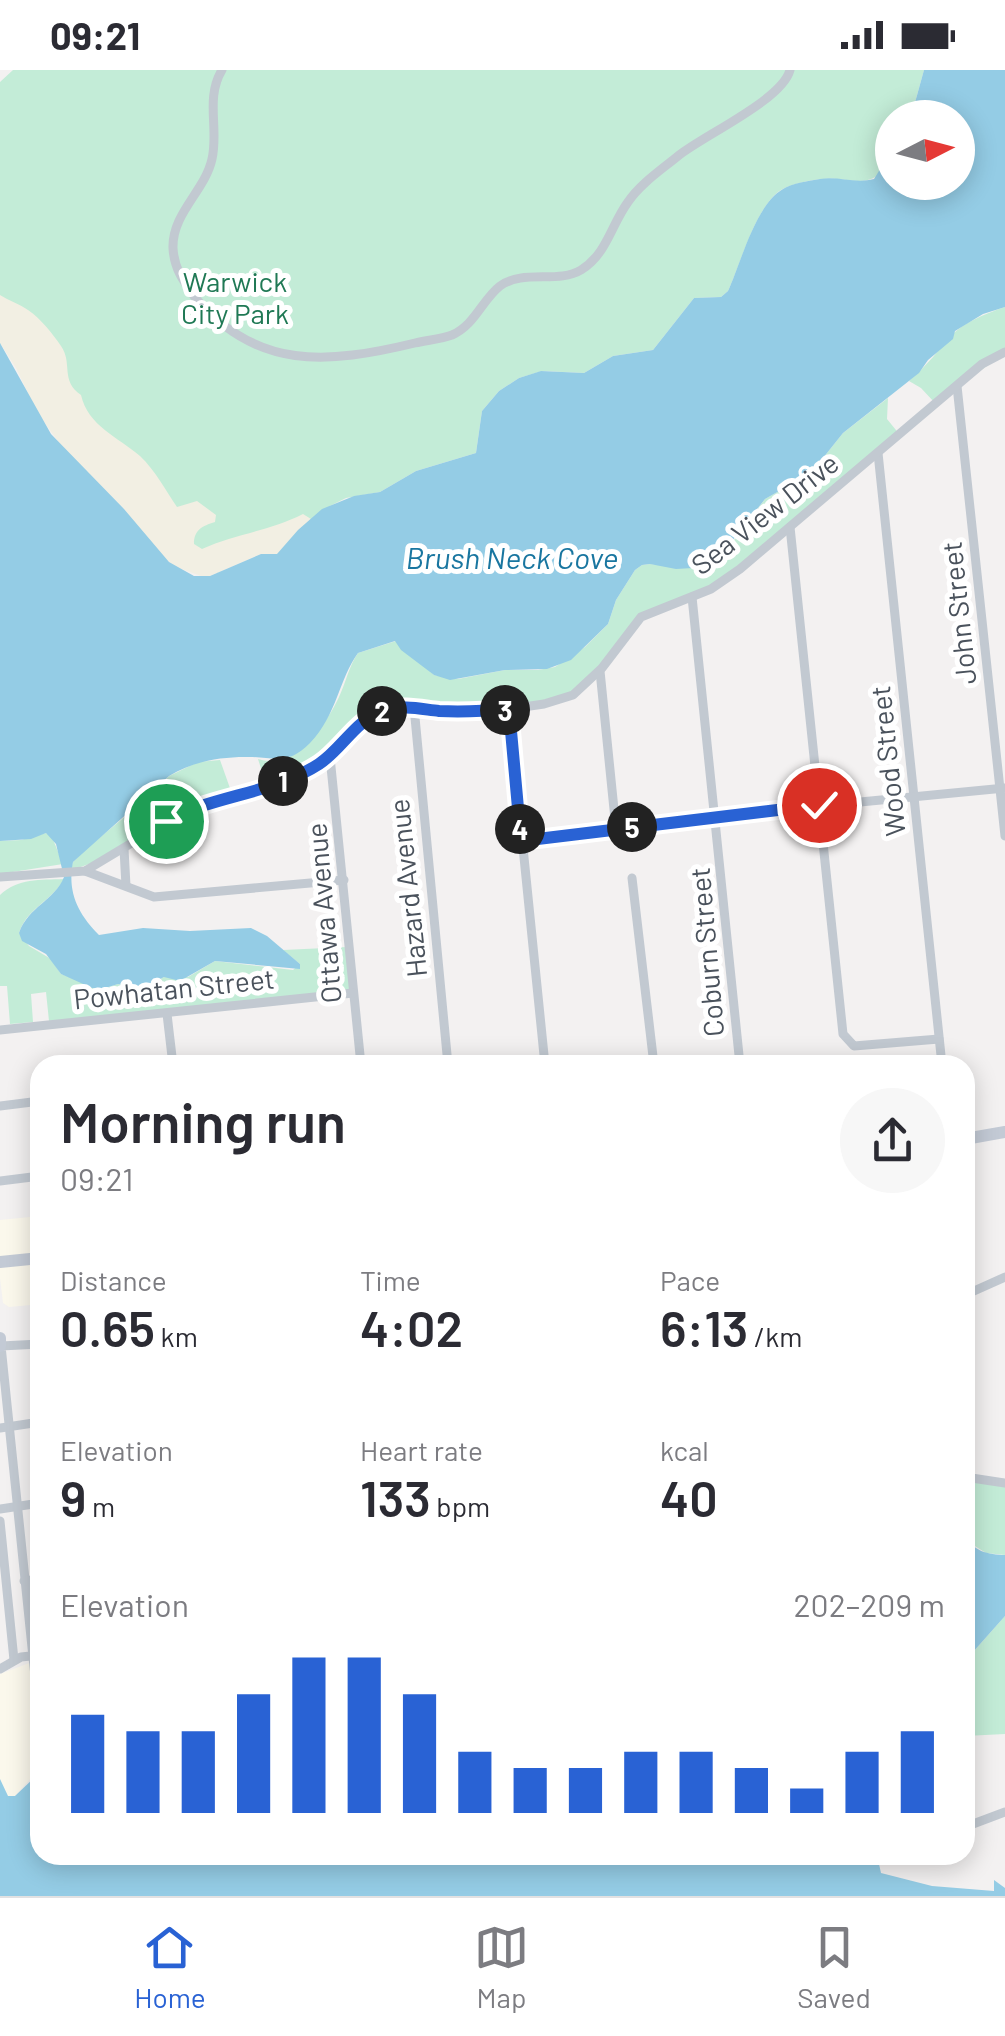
<!DOCTYPE html>
<meta charset="utf-8">
<style>
body{margin:0;font-family:Barlow,sans-serif;background:#f7f7f7;color:#2b2b33;height:100vh;display:flex;flex-direction:column;font-size:38px;white-space:nowrap}
*{box-sizing:border-box;margin:0}
p{font-size:32px;color:#7c7c81}
.icon{flex:none;width:55px;height:55px;fill:none;stroke:currentColor;stroke-width:2;stroke-linecap:round;stroke-linejoin:round}
.map{position:relative;flex:1;overflow:hidden}
.details{position:absolute;left:30px;top:985px;width:945px;height:810px;display:flex;flex-direction:column;background:#fff;border-radius:30px;box-shadow:0 5px 25px #0003}
.details>*{flex:none}
.needle{width:65px;rotate:84deg}
.fabs{position:absolute;left:875px;top:30px;display:grid;gap:20px}
.fabs a{display:grid;place-items:center;width:100px;height:100px;border-radius:50%;background:#fff;box-shadow:0 5px 25px #0003;font-size:50px}
.pin{position:absolute;display:grid;place-items:center;width:85px;height:85px;color:#fff;margin:-42px;border:5px solid #fff;border-radius:50%;box-shadow:0 2px 10px #0007}
.km{position:absolute;width:50px;height:50px;margin:-25px;border-radius:50%;background:#222;color:#fff;font-size:28px;line-height:50px;text-align:center}
.round{display:grid;place-items:center;flex:none;width:105px;height:105px;border-radius:52px;background:#f7f7f7}
.headline{display:flex;align-items:center;justify-content:space-between;height:170px;padding:0 30px}
h1{font-size:55px;font-weight:600;line-height:75px}
.metrics{display:grid;grid-template-columns:repeat(3,1fr);gap:15px;height:170px;padding:10px 30px}
.metrics div{display:grid;align-content:center}
.metrics b{font-size:50px;font-weight:600}
.metrics small{font-size:28px;font-weight:400}
.metrics p{font-size:28px}
.chart{height:280px;padding:20px 30px}
.chart p{display:flex;justify-content:space-between}
.chart svg{width:100%;height:180px;margin-top:10px;stroke:#2962d4;stroke-width:6}
.status{display:flex;justify-content:space-between;align-items:center;height:70px;padding:0 50px;background:#fff;direction:ltr}
.status svg{height:28px;fill:currentColor}
.tabs{display:flex;justify-content:space-around;align-items:center;height:140px;border-top:2px solid #e1e1e2;background:#fff;font-size:28px;color:#7c7c81}
.tabs a{display:grid;justify-items:center;gap:5px}
.tabs .current{color:#2962d4}
.map>svg:first-child{display:block}
</style>
<div class="status"><b>09:21</b><svg viewBox="0 0 49 12"><path d="M0 12V9h3v3zM5 12V6h3v6zM10 12V3h3v9zM15 12V0h3v12zM26 1h20v11H26zM47 4h2v5h-2z"/></svg></div>
<div class="map">
<svg width="1005" height="1826" viewBox="0 0 1005 1826">
<rect width="100%" height="100%" fill="#f3f1f1"/>
<g fill="#fbf8ec">
<polygon points="40,1146 40,1238 31,1235 9,1237 3,1233 0,1208 0,1150"/>
<polygon points="40,1589 40,1709 32,1707 15,1726 7,1726 0,1709 0,1604"/>
</g>
<g fill="#c3ecd7">
<path d="M13 0H924L911 47 892 48V80L877 106C859 117 843 106 823 109 810 110 788 114 778 122 754 142 741 193 728 221L721 227 694 228 653 280 613 286 584 303 542 301 519 308 499 321 482 341 476 383 416 401 380 422 346 428 330 436 298 460 217 503 0 273V12Z"/>
<path d="M1005 237V283L935 333 921 318 909 311C926 297 940 278 954 263 965 252 990 242 1005 237Z"/>
<path d="M888 328 887 349 900 365 717 516 641 548 582 619 509 640 430 636 411 631 382 634 305 697 265 711 258 689C293 701 326 655 339 627 346 612 349 596 358 583L396 571 434 605 458 609 505 600H538L555 597 585 577 608 554 616 530 635 500 642 495 650 494 693 498 708 490 735 469 765 429 811 403 843 363Z"/>
<path d="M220 690 231 721 173 743 160 725 147 733 158 751C133 768 100 795 71 799L73 792 86 779 145 730 169 706 198 692Z"/>
<polygon points="46,763 52,767 63,794 0,804 0,771 21,770"/>
<path d="M64 809C52 831 27 838 19 863L29 876 51 889 61 904 102 919 118 914 143 918 164 907H188L215 891 293 900 300 894 283 880 347 877 351 923 49 951 46 922 31 924 33 952 10 954 7 916H0V825C18 808 40 810 64 809Z"/>
<polygon points="965,1407 1005,1414 1005,1485 986,1483 967,1471"/>
<polygon points="1005,1546 1005,1664 965,1666 965,1591"/>
</g>
<path fill="#f2efe3" d="M0 225C9 231 20 234 28 240 41 249 52 263 61 276 73 293 60 311 81 325 88 356 118 367 140 386 155 400 166 421 177 437L197 431 216 445 215 452C202 456 194 460 194 474L202 479C235 464 270 461 303 444L311 449 277 485 261 484 210 506H201L176 497 161 486 124 439 62 377 37 342 16 298 0 273Z"/>
<g fill="#94cce5">
<path d="M924 0H1005V237L983 244 955 261 953 269 928 290 919 303 843 363 811 403 765 429 729 475 693 498 676 499 650 494 642 495 635 500 616 530 608 554 571 590 547 599 505 600 450 610 434 605 401 580 395 571 358 583C339 609 337 645 310 673 287 697 272 686 245 687 219 687 192 692 169 706L73 792C67 822 78 844 99 865L143 858 190 861 251 858 267 866 300 894V899L215 891 180 911 164 907 143 918 118 914 102 919 92 918 61 904 46 884 22 871 19 863C28 837 55 830 64 807L56 774 46 763 31 769 0 771V273L51 364 124 439 169 492 194 506H210L261 484H277L298 460 322 439 354 426 380 422 416 401 476 383 482 341 499 321 519 308 541 301 584 303 613 286 653 280 694 228 721 227 728 221C741 193 755 135 783 119 792 113 809 111 820 109 839 106 855 114 874 109L892 80V112H958V48L911 47Z"/>
<path d="M965 1464C971 1481 989 1485 1005 1485V1546L965 1591Z"/>
<polygon points="36,1706 40,1709 40,1785 877,1785 881,1803 932,1816 994,1821 994,1810 1005,1818 1005,1826 0,1826 0,1709 8,1726 15,1726"/>
</g>
<g fill="none" stroke-linecap="round" stroke-linejoin="round">
<g stroke="#c2c9d1" stroke-width="9">
<path d="M222 0C205 28 219 59 212 89 205 121 172 143 173 178 174 198 183 211 194 226 256 301 328 294 415 273 428 270 441 269 452 265 475 255 482 230 500 216 523 199 558 214 581 200 607 184 611 155 628 132 640 114 661 100 678 86 704 65 782 30 790 0"/>
<polyline points="957,316 1005,766"/>
<polyline points="878,383 942,995"/>
<polyline points="790,457 843,964 854,976 939,969"/>
<polyline points="692,527 740,995"/>
<polyline points="600,601 616,759"/>
<polyline points="414,637 448,995"/>
<polyline points="509,639 545,995"/>
<polyline points="330,687 361,995"/>
<polyline points="521,771 788,739 1005,718"/>
<polyline points="124,779 126,816"/>
<polyline points="85,801 154,827 344,810"/>
<polyline points="0,807 85,801 185,741 275,713 313,698 330,687 364,652 384,641 401,637 447,641 503,640 544,634 573,625 602,598 641,547 711,519 740,499 982,294 1005,282"/>
<polyline points="632,808 654,995"/>
<polyline points="167,944 173,995"/>
<polyline points="0,960 353,923"/>
<polyline points="0,1036 40,1031"/>
<polyline points="0,1111 40,1106"/>
<polyline points="965,1225 1005,1207"/>
<polyline points="40,1274 1,1276 40,1655"/>
<polyline points="0,1358 40,1352"/>
<polyline points="965,1407 1005,1413"/>
<polyline points="0,1439 40,1433"/>
<polyline points="0,1451 14,1590"/>
<polyline points="24,1511 40,1509"/>
<polyline points="0,1599 21,1587 40,1585"/>
<polyline points="965,1757 1005,1742"/>
</g>
<g stroke="#c3cad5" stroke-width="12">
<polyline points="965,1069 1005,1062"/>
<polyline points="0,1192 40,1188"/>
<polyline points="0,1268 0,1276"/>
</g>
</g>
<g fill="none" stroke-linecap="round" stroke-linejoin="round">
<g stroke="#fff" stroke-width="20">
<path id="route" d="M166 751C214 725 273 724 319 694 342 679 356 649 385 640 403 635 420 639 439 641 462 642 486 641 509 639L521 771 819 735"/>
</g>
<use href="#route" stroke="#2962d4" stroke-width="12"/>
</g>
<g text-anchor="middle" stroke-width="10" stroke-linejoin="round" paint-order="stroke">
<g font-size="28" fill="#207955" stroke="#fff">
<text x="235" y="222">Warwick<tspan x="235" dy="32">City Park</tspan></text>
</g>
<g font-size="28" fill="#4a525c" stroke="#fff">
<text transform="translate(765 444) rotate(-38)" y="10">Sea View Drive</text>
<text transform="translate(959 543) rotate(-96)" y="10">John Street</text>
<text transform="translate(888 691) rotate(-96)" y="10">Wood Street</text>
<text transform="translate(408 818) rotate(-96)" y="10">Hazard Avenue</text>
<text transform="translate(324 843) rotate(-95)" y="10">Ottawa Avenue</text>
<text transform="translate(707 882) rotate(-95)" y="10">Coburn Street</text>
<text transform="translate(174 919) rotate(-6)" y="10">Powhatan Street</text>
</g>
<g font-size="30" font-style="italic" fill="#1976a0" stroke="#fff">
<text x="512" y="499">Brush Neck Cove</text>
</g>
</g>
</svg>
<div class="fabs">
<a><svg class="needle" viewBox="-14 -14 28 28"><path d="M0-13l5 13h-10z" fill="#e53935"/><path d="M0 13l5-13h-10z" fill="#7c7c81"/></svg></a>
</div>
<div class="pin" style="left:166px;top:751px;background:#1e9e55"><svg class="icon" aria-label="arrive" viewBox="0 0 24 24"><path d="M6 21V4h12l-3 4 3 4H6"/></svg></div>
<div class="pin" style="left:819px;top:735px;background:#d93025"><svg class="icon" aria-label="check" viewBox="0 0 24 24"><path d="M5 12l5 5 9-10"/></svg></div>
<b class="km" style="left:283px;top:711px">1</b>
<b class="km" style="left:382px;top:641px">2</b>
<b class="km" style="left:505px;top:640px">3</b>
<b class="km" style="left:520px;top:759px">4</b>
<b class="km" style="left:632px;top:757px">5</b>
<section class="details">
<div class="headline"><div><h1>Morning run</h1><p>09:21</p></div><a class="round"><svg class="icon" aria-label="share" viewBox="0 0 24 24"><path d="M12 15V3M7 8l5-5 5 5M5 13v7h14v-7"/></svg></a></div>
<div class="metrics">
<div><p>Distance</p><b>0.65<small> km</small></b></div>
<div><p>Time</p><b>4:02</b></div>
<div><p>Pace</p><b>6:13<small> /km</small></b></div>
</div>
<div class="metrics">
<div><p>Elevation</p><b>9<small> m</small></b></div>
<div><p>Heart rate</p><b>133<small> bpm</small></b></div>
<div><p>kcal</p><b>40</b></div>
</div>
<div class="chart"><p><span>Elevation</span>202–209 m</p>
<svg viewBox="0 0 160 44" preserveAspectRatio="none"><path d="M5 44V20M15 44V24M25 44V24M35 44V15M45 44V6M55 44V6M65 44V15M75 44V29M85 44V33M95 44V33M105 44V29M115 44V29M125 44V33M135 44V38M145 44V29M155 44V24"/></svg>
</div>
</section>
</div>
<nav class="tabs">
<a class="current"><svg class="icon" aria-label="home" viewBox="0 0 24 24"><path d="M3 11l9-7 9 7M6 9v11h12V9"/></svg>Home</a>
<a><svg class="icon" aria-label="map" viewBox="0 0 24 24"><path d="M3 6l6-2 6 2 6-2v14l-6 2-6-2-6 2zM9 4v14M15 6v14"/></svg>Map</a>
<a><svg class="icon" aria-label="saved" viewBox="0 0 24 24"><path d="M7 4h10v16l-5-4-5 4z"/></svg>Saved</a>
</nav>
